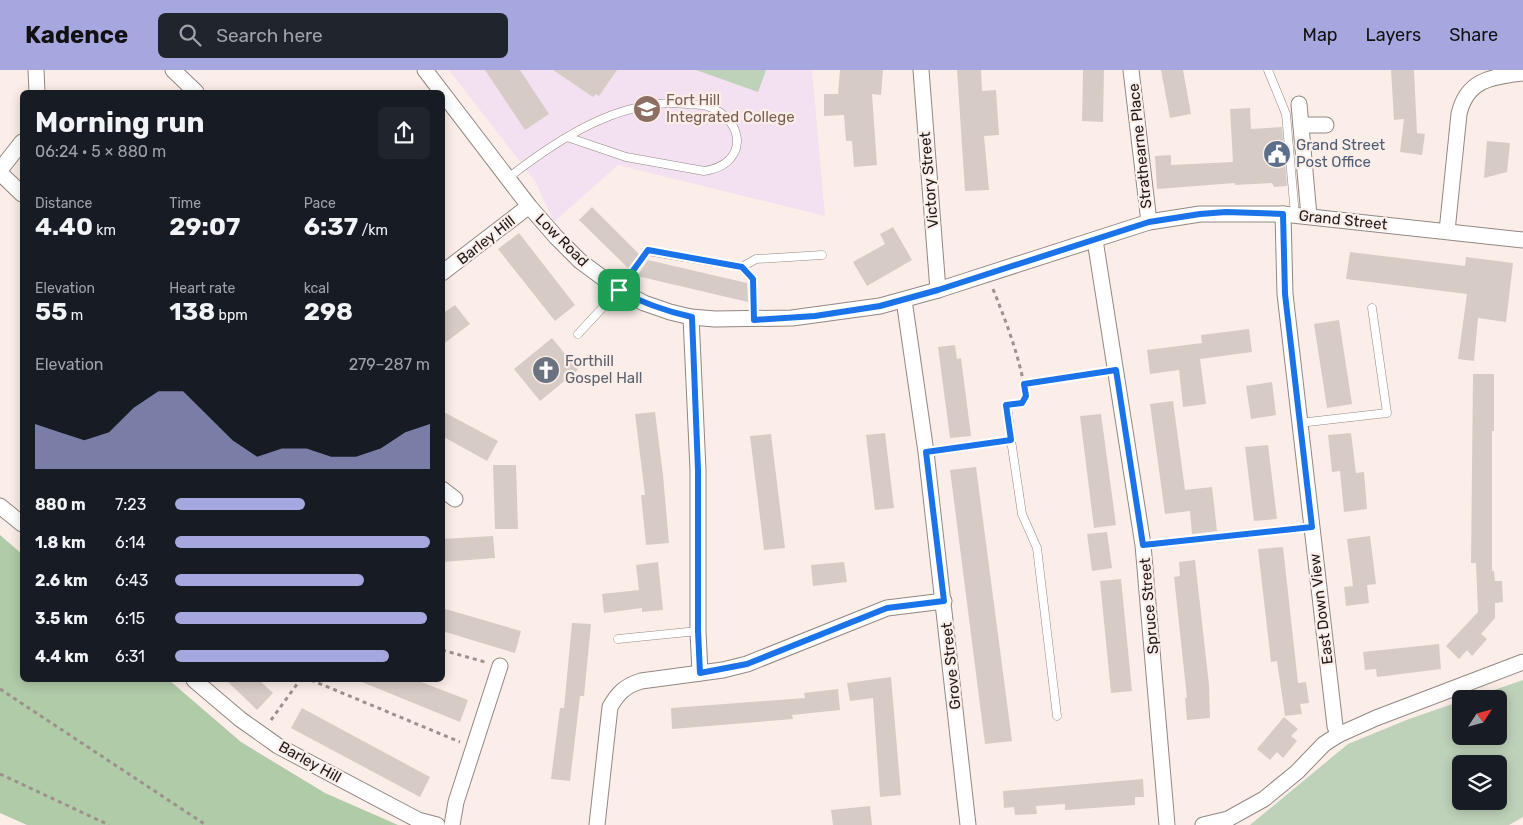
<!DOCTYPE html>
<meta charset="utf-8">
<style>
body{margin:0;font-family:Rubik,sans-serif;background:#20242c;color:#f1f3f6;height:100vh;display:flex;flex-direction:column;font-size:19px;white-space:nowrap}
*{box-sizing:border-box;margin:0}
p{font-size:16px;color:#9ea1a6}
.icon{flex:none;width:28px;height:28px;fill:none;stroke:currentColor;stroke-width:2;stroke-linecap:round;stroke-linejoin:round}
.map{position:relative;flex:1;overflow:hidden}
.sheet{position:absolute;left:20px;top:20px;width:425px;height:592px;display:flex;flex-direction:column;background:#171b24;border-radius:8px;box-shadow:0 2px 12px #0003}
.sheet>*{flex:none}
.needle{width:32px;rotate:54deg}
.controls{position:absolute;left:1452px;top:620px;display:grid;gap:10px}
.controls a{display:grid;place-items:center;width:55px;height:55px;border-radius:8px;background:#171b24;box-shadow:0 2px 12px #0003;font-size:25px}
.pin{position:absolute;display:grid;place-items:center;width:42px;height:42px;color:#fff;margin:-21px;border-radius:10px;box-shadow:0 2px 8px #0006}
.round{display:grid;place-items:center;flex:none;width:52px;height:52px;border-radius:8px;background:#20242c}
.headline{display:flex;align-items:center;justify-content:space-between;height:85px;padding:0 15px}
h1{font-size:28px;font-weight:700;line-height:38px}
.metrics{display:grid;grid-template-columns:repeat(3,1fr);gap:8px;height:85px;padding:5px 15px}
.metrics div{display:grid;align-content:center}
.metrics b{font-size:25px;font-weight:700}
.metrics small{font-size:14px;font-weight:400}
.metrics p{font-size:14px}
.chart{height:140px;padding:10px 15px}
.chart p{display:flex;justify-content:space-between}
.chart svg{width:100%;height:90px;margin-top:5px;fill:#a5a7de;opacity:.7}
ul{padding:0 15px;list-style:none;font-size:16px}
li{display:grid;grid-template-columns:80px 60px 1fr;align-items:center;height:38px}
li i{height:12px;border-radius:6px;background:#a5a7de}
header{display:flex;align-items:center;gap:30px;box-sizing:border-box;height:70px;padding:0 25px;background:#a5a7de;color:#111}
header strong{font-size:24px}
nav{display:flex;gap:28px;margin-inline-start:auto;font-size:18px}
.search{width:350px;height:45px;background:#20242c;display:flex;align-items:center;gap:12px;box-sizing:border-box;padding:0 18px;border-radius:8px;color:#9ea1a6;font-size:19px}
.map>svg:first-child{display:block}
</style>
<header>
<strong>Kadence</strong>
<div class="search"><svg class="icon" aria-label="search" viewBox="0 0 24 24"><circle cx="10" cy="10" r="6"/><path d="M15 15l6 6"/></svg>Search here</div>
<nav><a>Map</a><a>Layers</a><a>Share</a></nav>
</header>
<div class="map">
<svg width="1523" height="755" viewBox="0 0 1523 755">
<rect width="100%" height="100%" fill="#fbeee8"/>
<polygon fill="#f3e0f1" points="449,0 812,0 825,146 618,95 554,152 535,111"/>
<g fill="#bed1b9" fill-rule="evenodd">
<polygon points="696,0 766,0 758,22"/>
<path d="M1523 610V747L1509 755H1250L1348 674 1409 649 1461 631V666H1499V629H1468ZM1461 694H1499V731H1461Z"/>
</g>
<polygon fill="#b0cba8" points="0,465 22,484 22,610 169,610 241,672 325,723 398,755 27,755 0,743"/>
<g fill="#d7ccc5">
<polygon points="485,0 520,0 549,44 525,60"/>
<polygon points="553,0 617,0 599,26 596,24 593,27"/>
<polygon points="840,0 883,0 881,25 872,24 877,95 854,97 852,71 846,71 844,45 824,46 824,24 838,24"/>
<polygon points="957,0 981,0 982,21 996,20 999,65 984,66 989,120 965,121"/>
<polygon points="1083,0 1104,0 1103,52 1082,51"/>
<polygon points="1161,0 1183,0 1191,44 1170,48"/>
<polygon points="1391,0 1414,0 1417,63 1425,64 1422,85 1400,82 1404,49 1394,50"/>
<polygon points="1250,38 1251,59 1282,57 1287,116 1274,117 1272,113 1235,115 1235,113 1157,119 1155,86 1171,85 1171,95 1233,92 1230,39"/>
<polygon points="1487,71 1510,73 1507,102 1484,108"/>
<polygon points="592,137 639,184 628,198 579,150"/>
<polygon points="893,157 912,190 867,216 853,192 885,174 880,164"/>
<polygon points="519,163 575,235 555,251 498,179"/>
<polygon points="1350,182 1465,196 1466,187 1513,193 1506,252 1478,248 1474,291 1458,289 1467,224 1346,209"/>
<polygon points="648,190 747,213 748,232 637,206"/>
<polygon points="455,235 470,254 442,275 442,244"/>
<polygon points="1339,250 1352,334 1327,338 1314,254"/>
<polygon points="1249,259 1252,282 1200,289 1206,334 1183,337 1179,300 1150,304 1147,280 1202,273 1201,265"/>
<polygon points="552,268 578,300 540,331 514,299"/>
<polygon points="955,275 957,289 961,288 971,366 950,368 938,277"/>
<polygon points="1473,304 1494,304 1494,361 1492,361 1492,501 1494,501 1495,511 1502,511 1503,532 1495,533 1495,548 1481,564 1487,569 1472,586 1467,580 1459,589 1446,576 1478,542 1476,493 1471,493"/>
<polygon points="1272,312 1276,345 1251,349 1246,316"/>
<polygon points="1173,331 1185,420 1212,417 1217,461 1192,464 1190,441 1165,444 1150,334"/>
<polygon points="442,341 498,371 487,391 442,366"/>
<polygon points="655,342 663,405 669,473 646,475 641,425 645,425 635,344"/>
<polygon points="1101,344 1116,455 1094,458 1080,346"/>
<polygon points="885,363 894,438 875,440 866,365"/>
<polygon points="1351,363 1356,403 1364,402 1367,439 1344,442 1340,401 1332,402 1328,365"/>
<polygon points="771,364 785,478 764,480 750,366"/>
<polygon points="1268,375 1277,449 1254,451 1245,377"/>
<polygon points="493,395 516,395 518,459 495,459"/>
<polygon points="976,397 1012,671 985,674 950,400"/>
<polygon points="1107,462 1112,498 1092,501 1087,464"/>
<polygon points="493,466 495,488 442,492 442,469"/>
<polygon points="1370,466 1376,514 1367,515 1369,533 1346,536 1344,517 1353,516 1347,469"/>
<polygon points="1283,477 1298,613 1306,612 1309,633 1300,634 1302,644 1285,646 1277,591 1271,592 1258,479"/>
<polygon points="1195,490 1209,615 1210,648 1187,650 1185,628 1187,628 1174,507 1180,506 1179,492"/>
<polygon points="658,492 663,540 642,542 642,538 604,543 602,524 639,520 636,495"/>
<polygon points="844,492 847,512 813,516 811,495"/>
<polygon points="1121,509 1132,621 1111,623 1100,511"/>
<polygon points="442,538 521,561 515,583 442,561"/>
<polygon points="572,553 591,554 584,626 580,626 570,711 551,709 560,638 564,638"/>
<polygon points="1439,574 1441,599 1377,607 1376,599 1365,600 1363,582"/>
<polygon points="891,607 901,725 880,727 873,628 850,631 847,613"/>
<polygon points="226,610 259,610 273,623 257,640"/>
<polygon points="357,610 416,610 468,630 460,652"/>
<polygon points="838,619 840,640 792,645 793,649 672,659 671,638 805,628 804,623"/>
<polygon points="302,638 430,707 420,727 291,658"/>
<polygon points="1284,647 1298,659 1291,666 1297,671 1283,688 1277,682 1270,690 1257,679"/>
<polygon points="1143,709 1144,727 1135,727 1135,735 1065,740 1065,734 1036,736 1037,744 1015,745 1014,737 1004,738 1003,721"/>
<polygon points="870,736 872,755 833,755 831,740"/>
</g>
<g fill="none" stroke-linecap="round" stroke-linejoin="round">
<g stroke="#938782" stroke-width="9">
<g id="lane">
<polyline points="1268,0 1286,44 1295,145"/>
<path d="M508 108C558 69 621 27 688 34 694 35 701 34 707 36 747 50 748 95 704 101L626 87 567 67"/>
<polyline points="742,197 753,209 754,250"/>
<polyline points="578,264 619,220 648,181 742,197 756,189 822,185"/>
<polyline points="1008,343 1011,370"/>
<polyline points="1299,353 1387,343 1372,238"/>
<polyline points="926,382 1011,370 1022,444 1037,478 1057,646"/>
<polyline points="618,569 698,561"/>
</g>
</g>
<g stroke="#938782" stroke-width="17">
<g id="street">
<polyline points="36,0 37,22"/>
<polyline points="173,0 196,22"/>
<polyline points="425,0 529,136 556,167 580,191 619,220 644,233 670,242 691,247 715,249 792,248 880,236 938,220 1149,152 1200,144 1283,144 1523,170"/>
<polyline points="921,0 938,220"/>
<polyline points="1131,0 1149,152"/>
<polyline points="1299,34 1309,146"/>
<polyline points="1301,55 1326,55"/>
<polyline points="0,100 22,72"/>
<polyline points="0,103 22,124"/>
<polyline points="1283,144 1285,224 1335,656 1338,665"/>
<path d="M1447 161 1459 44C1467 9 1492 7 1523 3"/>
<polyline points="1095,170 1143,475 1167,755"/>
<polyline points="442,203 529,136"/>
<polyline points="904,230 926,382 968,755"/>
<polyline points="691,247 698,400 698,561 700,603"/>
<polyline points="442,419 455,429"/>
<polyline points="0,436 22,454"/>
<polyline points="194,610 240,649 278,676 418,750 437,755"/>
<polyline points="452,755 456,732 500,596"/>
<path d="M597 755 610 637C618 623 625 616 641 611L723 600 747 594 887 538 944 531"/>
<polyline points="1203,755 1228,749 1264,729 1297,702 1324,674 1338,665 1376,648 1523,592"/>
</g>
</g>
<g stroke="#9b918d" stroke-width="3" stroke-dasharray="4 4" stroke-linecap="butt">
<path d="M993 219C1007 254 1020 288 1026 326L1021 333 1017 334"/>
<polyline points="1024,314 1100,303"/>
<polyline points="1159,473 1297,459"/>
<polyline points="442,580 485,592"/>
<polyline points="311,610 460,672"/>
<polyline points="0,619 206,755"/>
<polyline points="271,650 300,610"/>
<polyline points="0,704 109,755"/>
</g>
<use href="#lane" stroke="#fff" stroke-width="8"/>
<use href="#street" stroke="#fff" stroke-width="15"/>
</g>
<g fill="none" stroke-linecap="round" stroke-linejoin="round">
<g stroke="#fff" stroke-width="10">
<path id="route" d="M1226 142 1283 144 1285 224 1312 457 1143 475 1116 300 1024 314 1026 326 1022 333 1006 335 1011 370 926 382 944 531 887 538 747 594 700 603 698 561V400L692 247C665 241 642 233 619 220L648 180 742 197 753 209 754 250 815 246 880 236 938 220 1149 152 1200 144Z"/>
</g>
<use href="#route" stroke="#1a73e8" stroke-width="6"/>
</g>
<defs>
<g id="school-disc" transform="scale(1.4375)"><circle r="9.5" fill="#8d6e63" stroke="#fbeee8"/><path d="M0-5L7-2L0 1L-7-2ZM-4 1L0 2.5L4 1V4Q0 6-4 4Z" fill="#fff"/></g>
<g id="civic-disc" transform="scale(1.4375)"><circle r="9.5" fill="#5c6f8a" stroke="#fbeee8"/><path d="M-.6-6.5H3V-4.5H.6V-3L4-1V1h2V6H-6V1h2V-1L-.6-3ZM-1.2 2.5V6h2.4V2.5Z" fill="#fff"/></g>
<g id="church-disc" transform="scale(1.4375)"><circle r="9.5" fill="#6b7280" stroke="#fbeee8"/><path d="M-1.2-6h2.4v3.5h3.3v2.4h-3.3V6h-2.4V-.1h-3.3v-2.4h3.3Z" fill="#fff"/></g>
</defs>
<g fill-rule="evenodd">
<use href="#school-disc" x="647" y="39"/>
<use href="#civic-disc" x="1277" y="84"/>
<use href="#church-disc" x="546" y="300"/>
</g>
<g text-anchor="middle" stroke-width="4.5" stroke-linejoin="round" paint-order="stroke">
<g font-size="15" fill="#785e54" stroke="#fbeee8" text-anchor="start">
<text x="666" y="35">Fort Hill<tspan x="666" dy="17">Integrated College</tspan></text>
</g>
<g font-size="15" fill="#4e5e75" stroke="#fbeee8" text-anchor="start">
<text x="1296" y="80">Grand Street<tspan x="1296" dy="17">Post Office</tspan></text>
</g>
<g font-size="15" fill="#1f1a18" stroke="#fbeee8">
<text transform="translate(1140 76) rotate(-96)" y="5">Strathearne Place</text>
<text transform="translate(929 110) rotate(-95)" y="5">Victory Street</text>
<text transform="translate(1343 150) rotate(6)" y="5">Grand Street</text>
<text transform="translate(486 170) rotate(-38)" y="5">Barley Hill</text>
<text transform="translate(562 170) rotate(45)" y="5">Low Road</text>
<text transform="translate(1149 536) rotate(-95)" y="5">Spruce Street</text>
<text transform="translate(1321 539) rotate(-97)" y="5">East Down View</text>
<text transform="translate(951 596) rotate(-96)" y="5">Grove Street</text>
<text transform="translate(310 692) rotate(29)" y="5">Barley Hill</text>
</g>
<g font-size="15" fill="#5b616d" stroke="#fbeee8" text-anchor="start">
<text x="565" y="296">Forthill<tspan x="565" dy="17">Gospel Hall</tspan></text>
</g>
</g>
</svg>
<div class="controls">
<a><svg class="needle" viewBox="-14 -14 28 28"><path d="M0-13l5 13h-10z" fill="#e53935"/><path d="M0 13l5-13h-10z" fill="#9ea1a6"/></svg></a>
<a><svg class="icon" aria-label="layers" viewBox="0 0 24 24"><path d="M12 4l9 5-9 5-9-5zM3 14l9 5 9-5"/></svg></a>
</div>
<div class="pin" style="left:619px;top:220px;background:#1e9e55"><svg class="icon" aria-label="arrive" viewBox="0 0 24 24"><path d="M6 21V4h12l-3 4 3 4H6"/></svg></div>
<section class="sheet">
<div class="headline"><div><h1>Morning run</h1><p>06:24 · 5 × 880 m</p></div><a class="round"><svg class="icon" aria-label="share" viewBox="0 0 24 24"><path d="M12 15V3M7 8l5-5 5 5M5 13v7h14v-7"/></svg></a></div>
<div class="metrics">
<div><p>Distance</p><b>4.40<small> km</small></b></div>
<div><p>Time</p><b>29:07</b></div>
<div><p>Pace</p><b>6:37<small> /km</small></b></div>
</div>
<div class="metrics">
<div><p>Elevation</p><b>55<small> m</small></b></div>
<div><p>Heart rate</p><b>138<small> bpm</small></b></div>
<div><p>kcal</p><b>298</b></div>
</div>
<div class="chart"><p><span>Elevation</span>279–287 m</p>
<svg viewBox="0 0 160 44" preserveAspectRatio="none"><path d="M0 44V22L10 26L20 30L30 26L40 14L50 6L60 6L70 18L80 30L90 38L100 34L110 34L120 38L130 38L140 34L150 26L160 22V44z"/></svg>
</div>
<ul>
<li><b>880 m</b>7:23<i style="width:51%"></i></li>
<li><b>1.8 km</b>6:14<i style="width:100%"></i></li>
<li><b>2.6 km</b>6:43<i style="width:74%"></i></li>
<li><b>3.5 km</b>6:15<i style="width:99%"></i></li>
<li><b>4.4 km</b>6:31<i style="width:84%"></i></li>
</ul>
</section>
</div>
